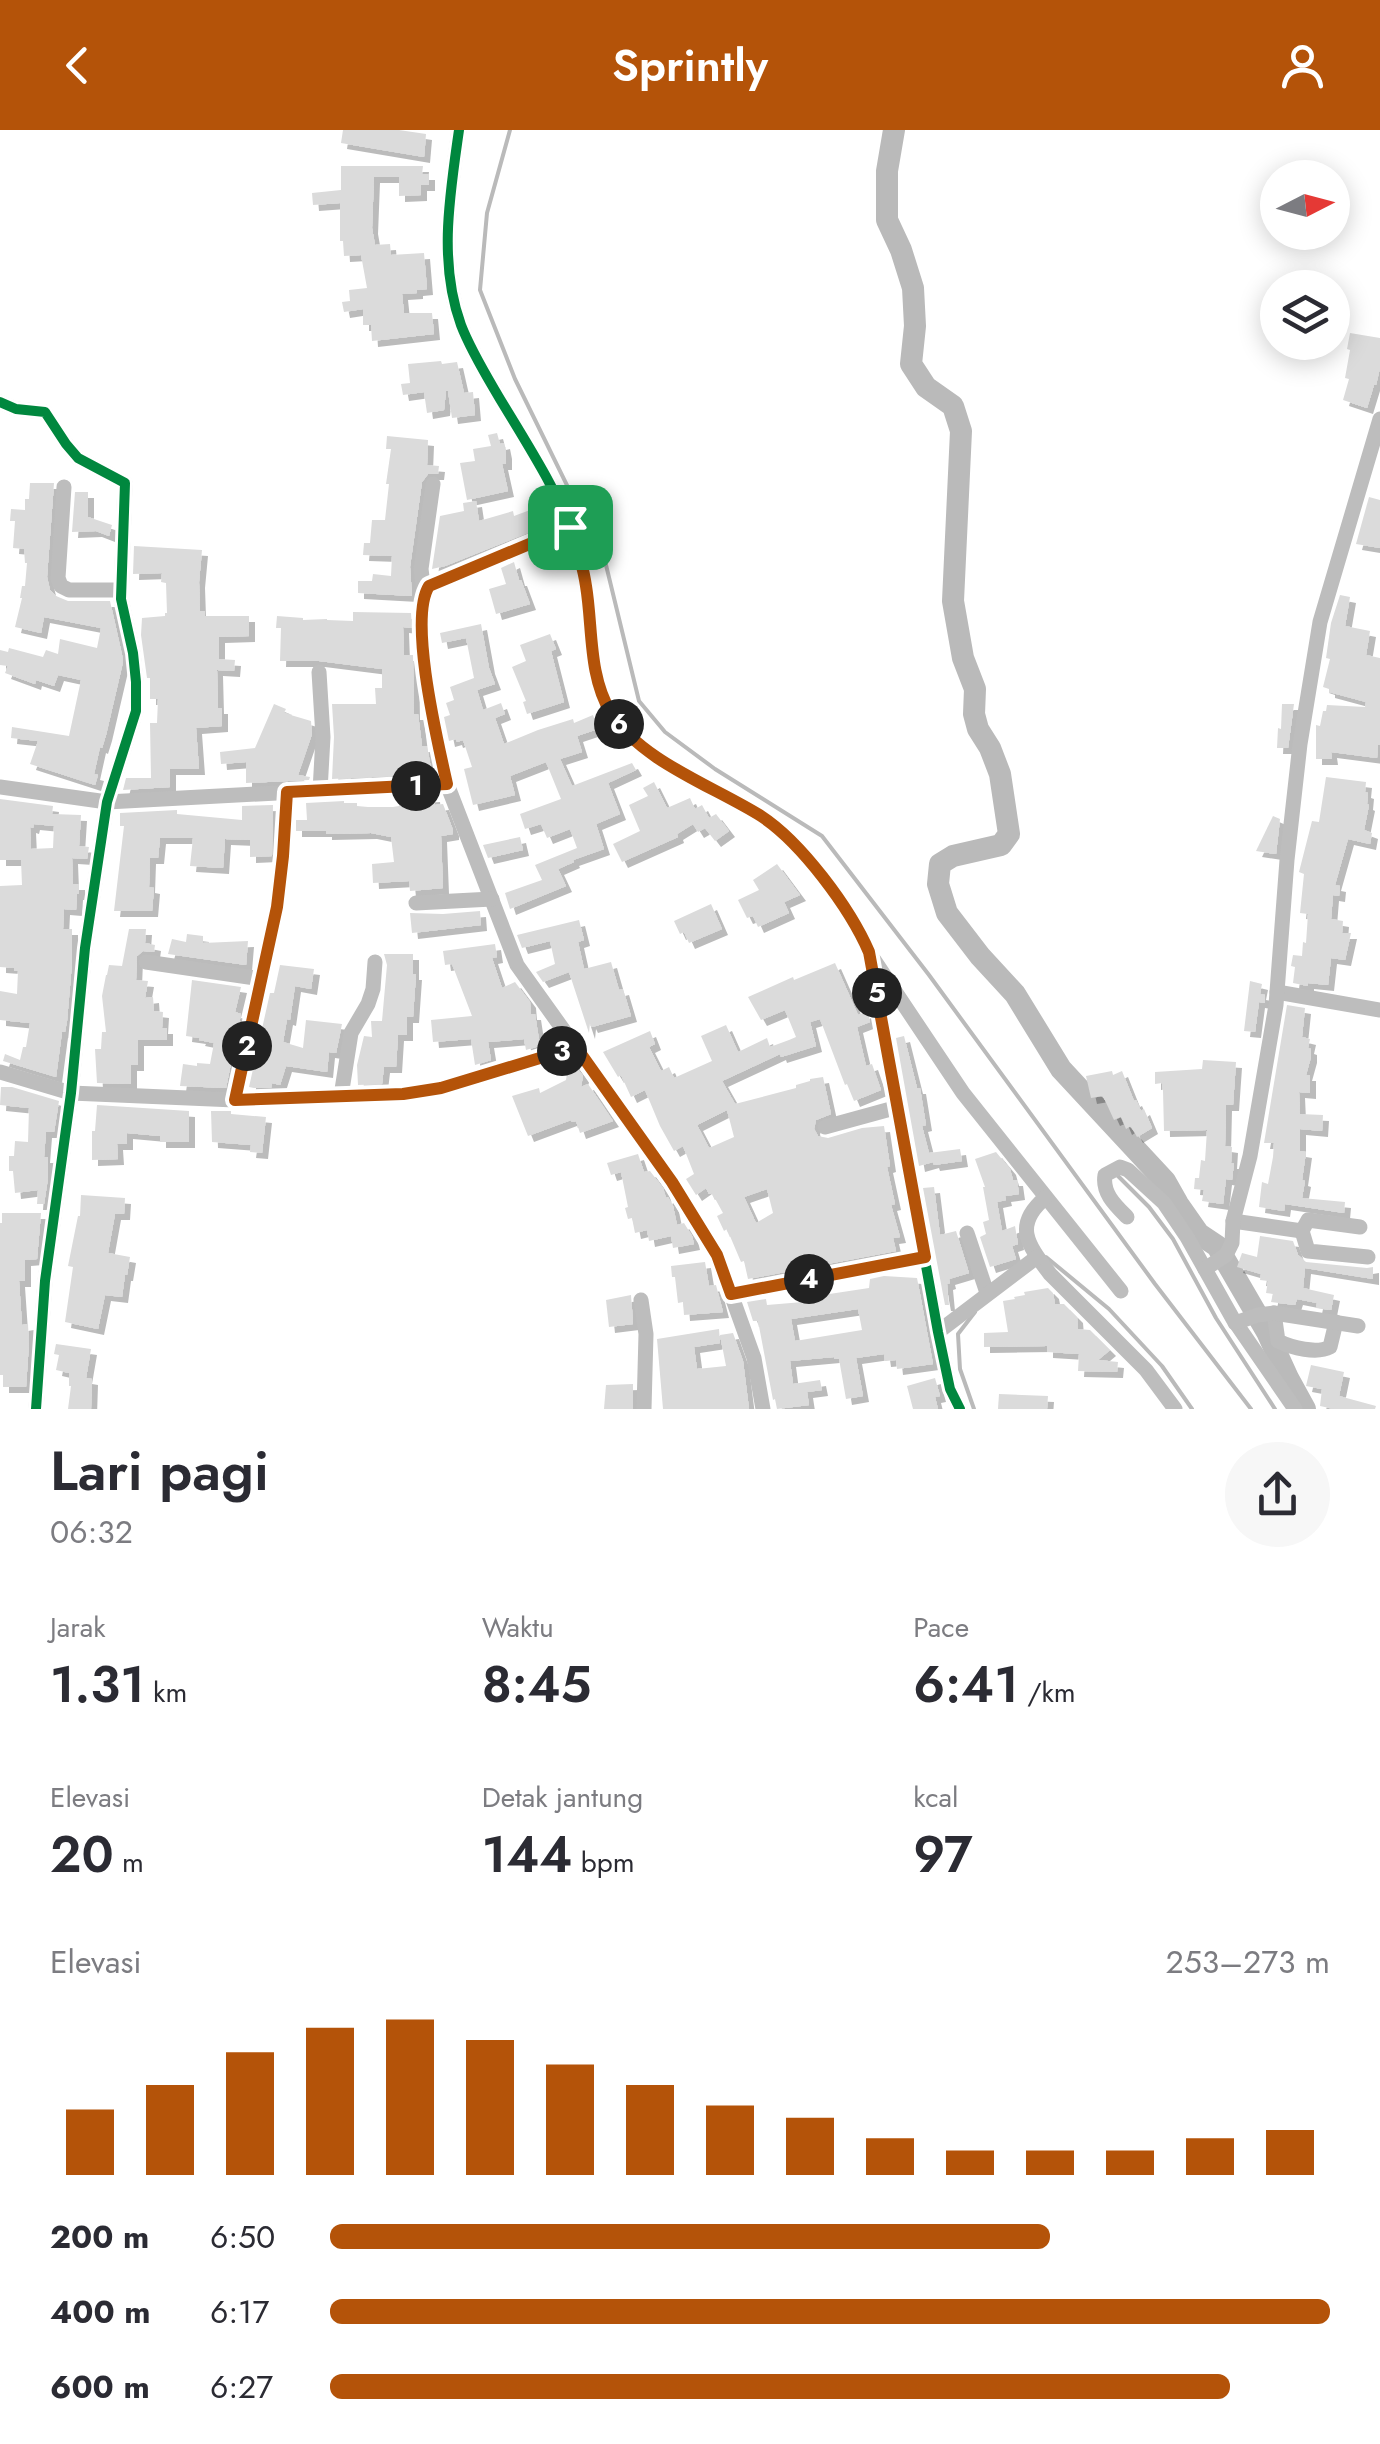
<!DOCTYPE html>
<html lang="id">
<meta charset="utf-8">
<style>
body{margin:0;font-family:Jost,sans-serif;background:#f7f7f7;color:#2b2b33;height:100vh;display:flex;flex-direction:column;font-size:38px;white-space:nowrap}
*{box-sizing:border-box;margin:0}
p{font-size:32px;color:#7c7c81}
.icon{flex:none;width:55px;height:55px;fill:none;stroke:currentColor;stroke-width:2;stroke-linecap:round;stroke-linejoin:round}
.map{position:relative;height:1279px;overflow:hidden}
.side{display:flex;flex-direction:column;background:#fff;flex:1}
.side>*{flex:none}
.needle{width:65px;rotate:84deg}
.controls{position:absolute;left:1260px;top:30px;display:grid;gap:20px}
.controls a{display:grid;place-items:center;width:90px;height:90px;border-radius:50%;background:#fff;box-shadow:0 5px 25px #0003;font-size:50px}
.pin{position:absolute;display:grid;place-items:center;width:85px;height:85px;color:#fff;margin:-42px;border-radius:20px;box-shadow:0 5px 15px #0006}
.km{position:absolute;width:50px;height:50px;margin:-25px;border-radius:50%;background:#222;color:#fff;font-size:28px;line-height:50px;text-align:center}
.round{display:grid;place-items:center;flex:none;width:105px;height:105px;border-radius:52px;background:#f7f7f7}
.head{display:flex;align-items:center;justify-content:space-between;height:170px;padding:0 50px}
h1{font-size:55px;font-weight:600;line-height:75px}
.stats{display:grid;grid-template-columns:repeat(3,1fr);gap:15px;height:170px;padding:10px 50px}
.stats div{display:grid;align-content:center}
.stats b{font-size:50px;font-weight:600}
.stats small{font-size:28px;font-weight:400}
.stats p{font-size:28px}
.chart{height:280px;padding:20px 50px}
.chart p{display:flex;justify-content:space-between}
.chart svg{width:100%;height:180px;margin-top:10px;stroke:#b45309;stroke-width:6}
ul{padding:0 50px;list-style:none;font-size:32px}
li{display:grid;grid-template-columns:160px 120px 1fr;align-items:center;height:75px}
li i{height:25px;border-radius:12px;background:#b45309}
header{display:flex;justify-content:space-between;align-items:center;height:130px;padding:0 50px;background:#b45309;color:#fff;font-size:45px;font-weight:600}
.map>svg:first-child{display:block}
</style>
<header><svg class="icon" aria-label="back" viewBox="0 0 24 24"><path d="M15 5l-7 7 7 7"/></svg>Sprintly<svg class="icon" aria-label="person" viewBox="0 0 24 24"><circle cx="12" cy="8" r="4"/><path d="M4 21q1-7 8-7t8 7"/></svg></header>
<div class="map">
<svg width="1380" height="1279" viewBox="0 0 1380 1279">
<defs>
<filter id="shadow"><feDropShadow dx="6" dy="6" stdDeviation="0" flood-color="#0004"/></filter>
</defs>
<rect width="100%" height="100%" fill="#fff"/>
<g fill="none" stroke-linecap="round" stroke-linejoin="round">
<g stroke="#bababa" stroke-width="4">
<polyline points="510,0 487,83 480,160 515,249 606,435 639,571 665,602 715,639 822,706 929,845 1155,1154 1251,1279"/>
<polyline points="1117,1045 1149,1077 1173,1109 1216,1188 1275,1279"/>
<polyline points="1046,1127 1109,1179 1162,1236 1192,1279"/>
<polyline points="974,1279 960,1239 958,1204 975,1182"/>
</g>
<polyline stroke="#bababa" stroke-width="22" points="894,0 887,41 887,90 901,120 913,158 915,196 911,234 926,257 953,276 961,301 953,471 963,528 975,559 974,584 978,599 990,618 1000,644 1009,704 1001,715 953,726 940,734 938,754 947,783 980,826 1015,864 1061,939 1165,1051 1178,1074 1199,1104 1217,1116 1267,1202 1288,1248 1305,1279"/>
</g>
<g fill="#dbdbdb" fill-rule="evenodd" filter="url(#shadow)">
<polygon points="343,0 399,0 426,4 424,27 341,13"/>
<polygon points="341,36 423,36 422,44 429,44 429,55 421,55 421,65 399,66 399,47 374,47 372,98 375,115 390,114 391,125 424,123 427,159 417,160 417,163 402,164 404,183 432,183 434,204 372,211 371,195 363,195 363,179 344,182 342,172 350,171 349,160 367,158 361,125 344,126 343,111 340,111 340,73 313,75 312,63 341,60"/>
<polygon points="1350,203 1380,208 1380,238 1376,255 1374,255 1367,278 1343,270 1349,249 1345,248 1350,220 1347,219"/>
<polygon points="441,231 442,234 457,232 464,263 473,262 475,285 452,288 448,261 446,261 444,280 427,283 424,262 403,265 401,254 410,253 408,234"/>
<polygon points="497,303 500,314 504,313 506,323 506,334 502,334 508,361 467,370 460,333 475,331 473,319 491,316 488,305"/>
<polygon points="387,306 428,310 427,335 439,336 438,344 428,344 422,352 410,437 412,466 358,463 358,451 372,451 373,444 391,446 392,426 363,425 364,413 370,413 372,390 385,390 389,354 386,354 391,319 386,319"/>
<polygon points="30,353 54,353 47,447 50,460 56,466 68,471 110,471 122,525 123,532 106,605 102,618 100,617 94,644 98,645 95,655 30,634 38,611 11,608 12,597 69,606 81,550 58,545 54,556 36,550 35,554 5,543 8,536 0,535 0,520 8,522 9,518 43,527 46,520 58,524 60,509 97,518 101,498 44,487 41,503 15,497 22,468 20,468 22,456 25,456 27,433 25,433 24,419 13,418 15,391 10,391 11,379 25,380 25,369 29,369"/>
<polygon points="75,362 88,362 88,387 112,395 109,406 96,401 72,402"/>
<polygon points="1369,367 1380,370 1380,418 1356,414"/>
<polygon points="476,371 479,391 513,381 514,386 530,380 534,392 543,390 545,396 445,436 432,439 440,386 464,381 463,373"/>
<polygon points="134,416 202,420 199,452 200,481 205,481 205,486 249,486 249,506 219,507 219,529 235,530 234,541 217,540 218,578 222,578 222,596 196,598 199,639 170,639 170,657 123,660 126,648 151,648 150,593 157,593 158,569 150,569 150,548 147,548 141,505 142,488 165,486 165,483 167,483 166,453 161,452 162,443 133,444"/>
<polygon points="514,432 519,450 521,450 530,474 496,484 489,459 506,454 501,438"/>
<polygon points="1340,465 1350,467 1345,496 1370,501 1366,525 1380,528 1380,615 1378,615 1377,628 1331,622 1332,629 1316,629 1316,595 1320,596 1323,581 1326,581 1327,575 1365,577 1366,572 1329,562 1329,559 1323,557 1330,529 1326,528 1331,493"/>
<polygon points="353,482 411,483 412,498 403,497 404,525 413,525 414,584 418,584 422,616 427,616 432,644 332,649 334,607 332,574 376,574 375,558 382,558 382,539 319,531 280,531 281,498 276,498 277,486 303,488 303,490 327,489 327,490 353,491"/>
<polygon points="481,494 489,538 495,554 477,560 483,580 501,573 505,584 495,588 504,614 538,600 573,589 574,593 593,585 598,599 577,606 582,622 560,629 572,656 632,633 636,640 608,653 620,684 596,694 604,719 573,730 574,732 558,739 566,756 510,779 505,763 542,750 535,735 577,718 570,699 547,708 541,694 525,699 520,684 561,669 546,632 510,646 515,665 473,675 464,639 472,637 463,610 457,612 456,609 449,611 444,587 450,585 446,573 454,570 450,557 474,548 466,508 442,513 440,503"/>
<polygon points="550,504 556,519 551,521 564,572 527,584 523,572 526,571 512,537 526,531 520,515"/>
<polygon points="274,574 286,579 284,583 311,591 312,604 298,645 310,647 309,650 246,653 246,632 221,634 220,622 255,618"/>
<polygon points="1282,574 1294,574 1288,618 1277,618 1278,598 1281,599"/>
<polygon points="1326,647 1366,652 1365,662 1368,663 1367,674 1369,675 1364,700 1372,703 1370,714 1348,709 1335,755 1340,756 1339,766 1333,765 1331,789 1343,791 1342,803 1351,803 1345,830 1331,828 1328,855 1308,853 1308,856 1293,853 1295,837 1291,836 1293,825 1302,826 1303,812 1306,813 1308,784 1300,783 1304,744 1299,742 1312,691 1319,692"/>
<polygon points="654,652 667,678 690,668 695,679 702,675 709,688 716,684 729,701 715,711 705,698 698,702 693,694 677,704 678,707 622,732 613,714 640,701 629,675 648,666 643,658"/>
<polygon points="434,666 435,675 443,674 453,700 453,704 441,706 443,758 410,761 409,751 373,753 372,734 394,732 391,707 371,703 326,704 326,701 296,701 296,690 307,690 306,673 344,671 344,673 357,673 357,676 368,677 393,677 399,676 399,668"/>
<path d="M0 669 53 676 52 684 81 685 79 716 89 717 87 729 72 728 73 754H79V764H77L76 780 64 779 63 799H72V833L67 891 65 902H62L56 947 3 931 5 924 20 930 23 917H26L30 893 0 890V861L17 864 18 841H14V838L0 837V756L22 755 21 730H0ZM34 694 54 696 53 718 31 719 30 697 33 698Z"/>
<polygon points="273,675 272,726 250,727 250,710 225,709 223,738 190,736 193,708 160,708 158,728 150,728 149,757 154,758 152,781 114,781 124,696 120,696 120,683 177,680 177,684 242,690 242,676"/>
<polygon points="1273,686 1280,689 1276,724 1256,721"/>
<polygon points="520,707 523,720 488,728 483,715"/>
<polygon points="777,734 800,765 784,772 789,783 758,797 753,786 747,788 738,770 759,760 753,750"/>
<polygon points="711,774 722,799 689,813 684,802 680,804 674,791"/>
<polygon points="480,781 481,795 412,803 410,783 443,784"/>
<polygon points="579,790 584,810 578,812 584,839 611,832 619,860 623,859 631,886 592,897 590,893 589,903 569,842 543,852 536,842 555,834 550,811 522,818 517,805"/>
<polygon points="129,799 146,799 145,813 155,815 154,822 143,821 137,826 136,850 148,851 145,868 153,867 154,881 163,882 162,898 167,898 167,910 138,910 138,935 131,935 131,954 97,953 95,919 101,919 102,902 106,902 102,866 106,845 107,845 109,835 122,836"/>
<polygon points="187,804 203,806 203,813 248,811 246,835 168,824 172,809 186,812"/>
<polygon points="495,814 497,827 492,828 502,858 515,852 530,872 531,884 535,884 539,910 555,907 556,911 526,920 524,909 488,912 491,930 475,935 471,909 433,912 431,890 472,886 452,834 445,835 443,821"/>
<polygon points="384,824 413,824 413,844 416,844 413,887 407,887 407,905 398,905 396,937 384,937 382,954 358,955 357,935 364,906 372,907 371,891 382,891 387,835"/>
<path d="M835 833 858 885 868 881 870 892 857 897 866 936 872 934 881 960 854 971 847 954 845 955 820 889 810 892 816 916 781 927 780 924 722 951 735 974 796 958V955L810 951V949L823 947 831 984 816 990 814 999 818 1006 828 1008 862 998 884 996 890 1036 887 1037 895 1074 891 1075 900 1107 893 1108 896 1121 748 1149 744 1131 741 1132 727 1099 724 1101 717 1086 723 1083 712 1063 709 1064 706 1058 696 1065 686 1049 694 1044 683 1016 674 1021 660 996 645 960 631 967 621 945 618 947 603 922 650 901 655 914 649 917 661 941 669 937 674 948 712 931 701 906 726 895 738 922 767 908 770 917 789 910 796 907 785 880 761 890 748 867 793 847 794 850ZM727 980 734 1007 709 1018 697 995ZM767 1059 773 1083 756 1093 744 1067Z"/>
<polygon points="280,835 314,839 311,859 295,856 290,890 287,889 283,912 303,918 306,890 342,894 336,923 329,922 327,942 286,936 280,955 272,953 271,958 254,958 249,957 270,863 274,863"/>
<polygon points="192,850 241,857 235,882 241,884 226,958 180,956 183,934 197,936 197,933 210,934 214,913 199,910 200,908 186,906"/>
<polygon points="1250,851 1262,854 1260,864 1265,865 1265,873 1259,872 1255,902 1244,901"/>
<polygon points="1287,875 1305,878 1302,907 1310,909 1308,918 1311,919 1311,927 1306,945 1310,945 1310,963 1299,962 1300,984 1323,985 1322,1001 1300,999 1300,1021 1306,1022 1302,1050 1305,1051 1302,1068 1345,1072 1344,1083 1285,1074 1284,1081 1259,1077 1262,1052 1268,1054 1273,1027 1274,1013 1264,1013"/>
<polygon points="904,906 917,958 920,958 926,995 922,996 929,1023 960,1019 962,1031 934,1035 933,1032 919,1036 896,908"/>
<polygon points="1203,930 1236,932 1233,975 1226,975 1225,1016 1232,1017 1231,1033 1234,1033 1232,1050 1226,1049 1223,1074 1202,1071 1204,1060 1194,1059 1195,1048 1199,1048 1201,1030 1205,1031 1207,1000 1164,1001 1163,961 1162,953 1155,954 1155,942 1202,939"/>
<polygon points="569,931 572,931 583,946 581,957 588,954 613,991 580,1003 576,991 572,992 571,990 528,1006 512,966 539,958 540,963 566,950"/>
<polygon points="1112,941 1113,945 1122,941 1134,971 1136,970 1141,981 1144,979 1152,998 1137,1007 1131,996 1126,999 1121,987 1114,990 1103,966 1091,968 1086,946"/>
<polygon points="1,957 12,957 59,971 54,1002 46,1002 44,1027 48,1027 48,1048 44,1074 37,1074 38,1060 15,1063 13,1041 9,1041 9,1026 14,1026 15,1011 28,1012 29,978 0,975"/>
<polygon points="97,975 189,981 189,1012 160,1012 160,1006 127,1003 127,1014 117,1014 118,1029 92,1030 92,1001 95,1001"/>
<polygon points="211,981 231,981 231,984 266,987 262,1023 250,1022 251,1015 212,1012"/>
<polygon points="996,1022 1010,1039 1013,1050 1017,1050 1019,1064 1005,1066 1006,1070 997,1072 1002,1101 1015,1096 1018,1114 1012,1116 1016,1129 990,1137 980,1107 986,1104 983,1092 989,1090 983,1057 985,1057 975,1029"/>
<polygon points="638,1024 644,1042 650,1041 663,1058 666,1068 668,1067 673,1076 677,1095 684,1093 692,1106 694,1114 673,1118 671,1106 649,1111 647,1100 635,1103 632,1088 628,1089 625,1078 628,1077 621,1042 611,1045 607,1033"/>
<polygon points="934,1057 940,1105 956,1101 969,1143 949,1149 950,1153 947,1154 949,1175 945,1175 923,1058"/>
<polygon points="81,1065 125,1068 124,1084 115,1084 108,1123 130,1127 127,1145 125,1145 122,1167 105,1165 98,1199 65,1192 73,1137 68,1136 78,1086 80,1086"/>
<polygon points="2,1083 41,1083 37,1129 25,1130 25,1151 19,1151 22,1195 28,1194 29,1213 26,1257 3,1257 3,1245 0,1245 0,1093 2,1093"/>
<polygon points="1260,1106 1293,1111 1298,1125 1306,1132 1367,1138 1373,1137 1373,1149 1305,1138 1303,1158 1334,1165 1331,1180 1316,1178 1317,1173 1297,1169 1295,1175 1271,1172 1273,1164 1266,1163 1268,1151 1260,1150 1261,1144 1237,1137 1242,1123 1257,1127"/>
<polygon points="705,1132 709,1156 716,1155 723,1182 684,1185 683,1172 678,1173 675,1147 672,1147 671,1136"/>
<path d="M884 1146 917 1148 933 1234 897 1239 896 1230 885 1231 884 1224 856 1228 863 1266 846 1269 839 1229H834V1227L790 1231 793 1254 820 1250 822 1260 807 1262 809 1275 777 1279 775 1269 773 1270 758 1191H753L747 1172 766 1169 767 1175 803 1172V1168L869 1158 870 1149ZM858 1179 862 1200 795 1211 791 1189Z"/>
<polygon points="1048,1158 1053,1163 1055,1174 1064,1174 1077,1187 1078,1199 1090,1200 1110,1220 1098,1230 1118,1232 1117,1242 1078,1241 1079,1224 1047,1222 1047,1216 984,1217 984,1203 1008,1202 1003,1171 1015,1169 1014,1167 1025,1165 1024,1162"/>
<polygon points="631,1165 633,1194 609,1197 606,1170"/>
<polygon points="719,1199 720,1213 694,1217 697,1239 726,1236 720,1205 733,1203 743,1231 749,1279 663,1279 657,1209"/>
<polygon points="56,1214 91,1219 86,1248 92,1249 91,1279 68,1279 71,1256 69,1256 69,1243 56,1240 59,1225 54,1224"/>
<polygon points="1311,1235 1344,1242 1339,1266 1376,1276 1375,1279 1334,1279 1320,1276 1322,1259 1306,1256"/>
<polygon points="935,1248 940,1266 935,1267 938,1279 913,1279 907,1256"/>
<polygon points="633,1254 633,1279 604,1279 606,1255"/>
<polygon points="999,1264 1048,1266 1047,1279 998,1279"/>
</g>
<g fill="none" stroke-linecap="round" stroke-linejoin="round">
<g stroke="#bdbdbd" stroke-width="15">
<path d="M459 0C450 64 438 132 461 195 471 221 486 245 500 269 529 317 563 369 580 423 598 484 580 554 626 604 645 624 685 643 709 657 733 670 759 683 780 700 810 725 854 787 869 822L938 1202 950 1259 960 1279"/>
<polyline points="0,272 16,279 45,282 66,314 78,328 125,353 121,469 133,523 136,552 136,581 107,672 85,818 71,963 45,1151 36,1279"/>
<polyline points="64,357 58,448 61,456 69,460 121,460"/>
<polyline points="571,397 429,455 424,463 422,485 428,567 447,654 517,835 672,1052 717,1125 754,1228 763,1279"/>
<polyline points="424,463 421,439 433,354"/>
<polyline points="319,542 323,607 320,661"/>
<polyline points="0,657 107,672 447,654"/>
<polyline points="416,773 492,769"/>
<polyline points="874,830 963,963 1121,1161"/>
<polyline points="146,832 262,849"/>
<polyline points="1277,862 1380,880"/>
<polyline points="0,942 71,963 235,970 355,966 403,964 441,957 576,917"/>
<polyline points="341,966 351,903 368,874 373,859 375,832"/>
<polyline points="235,970 277,777 283,726 287,662"/>
<polyline points="825,997 898,977"/>
<path d="M1045 1068C1012 1096 1029 1116 1050 1144L1146 1240 1175 1279"/>
<path d="M1127 1087C1115 1075 1102 1063 1105 1045L1120 1037 1128 1040 1164 1073 1187 1107 1233 1189 1295 1279"/>
<polyline points="1233,1091 1302,1101"/>
<polyline points="1360,1097 1308,1090 1302,1101 1308,1121 1368,1127"/>
<polyline points="967,1103 987,1163"/>
<polyline points="1205,1139 1226,1125 1232,1113 1233,1091 1250,1026 1276,875 1287,730 1300,614 1320,492 1380,289"/>
<polyline points="731,1164 925,1127"/>
<polyline points="641,1170 646,1204 644,1279"/>
<path d="M1274 1183 1278 1211C1292 1218 1317 1224 1330 1217L1336 1192"/>
<polyline points="1235,1193 1258,1185 1274,1183 1358,1196"/>
<polyline points="938,1202 1037,1127"/>
</g>
<g stroke="#fff" stroke-width="16">
<g id="cycleway">
<path d="M459 0C450 64 438 132 461 195 471 221 486 245 500 269 529 317 563 369 580 423 598 484 580 554 626 604 645 624 685 643 709 657 733 670 759 683 780 700 810 725 854 787 869 822L938 1202 950 1259 960 1279"/>
<polyline points="0,272 16,279 45,282 66,314 78,328 125,353 121,469 133,523 136,552 136,581 107,672 85,818 71,963 45,1151 36,1279"/>
</g>
</g>
<use href="#cycleway" stroke="#00873e" stroke-width="10"/>
</g>
<g fill="none" stroke-linecap="round" stroke-linejoin="round">
<g stroke="#fff" stroke-width="20">
<path id="route" d="M570 397C577 417 583 435 586 456 593 498 588 545 611 583 641 631 713 656 761 686 801 712 850 778 869 822L925 1127 731 1164 717 1125 672 1052 576 917 441 958 403 964 235 970 277 777 283 726 287 662 447 654C438 613 408 489 429 456Z"/>
</g>
<use href="#route" stroke="#b45309" stroke-width="12"/>
</g>
</svg>
<div class="controls">
<a><svg class="needle" viewBox="-14 -14 28 28"><path d="M0-13l5 13h-10z" fill="#e53935"/><path d="M0 13l5-13h-10z" fill="#7c7c81"/></svg></a>
<a><svg class="icon" aria-label="layers" viewBox="0 0 24 24"><path d="M12 4l9 5-9 5-9-5zM3 14l9 5 9-5"/></svg></a>
</div>
<div class="pin" style="left:570px;top:397px;background:#1e9e55"><svg class="icon" aria-label="arrive" viewBox="0 0 24 24"><path d="M6 21V4h12l-3 4 3 4H6"/></svg></div>
<b class="km" style="left:416px;top:656px">1</b>
<b class="km" style="left:247px;top:916px">2</b>
<b class="km" style="left:562px;top:921px">3</b>
<b class="km" style="left:809px;top:1149px">4</b>
<b class="km" style="left:877px;top:863px">5</b>
<b class="km" style="left:619px;top:594px">6</b>
</div>
<section class="side">
<div class="head"><div><h1>Lari pagi</h1><p>06:32</p></div><a class="round"><svg class="icon" aria-label="share" viewBox="0 0 24 24"><path d="M12 15V3M7 8l5-5 5 5M5 13v7h14v-7"/></svg></a></div>
<div class="stats">
<div><p>Jarak</p><b>1.31<small> km</small></b></div>
<div><p>Waktu</p><b>8:45</b></div>
<div><p>Pace</p><b>6:41<small> /km</small></b></div>
</div>
<div class="stats">
<div><p>Elevasi</p><b>20<small> m</small></b></div>
<div><p>Detak jantung</p><b>144<small> bpm</small></b></div>
<div><p>kcal</p><b>97</b></div>
</div>
<div class="chart"><p><span>Elevasi</span>253–273 m</p>
<svg viewBox="0 0 160 44" preserveAspectRatio="none"><path d="M5 44V28M15 44V22M25 44V14M35 44V8M45 44V6M55 44V11M65 44V17M75 44V22M85 44V27M95 44V30M105 44V35M115 44V38M125 44V38M135 44V38M145 44V35M155 44V33"/></svg>
</div>
<ul>
<li><b>200 m</b>6:50<i style="width:72%"></i></li>
<li><b>400 m</b>6:17<i style="width:100%"></i></li>
<li><b>600 m</b>6:27<i style="width:90%"></i></li>
</ul>
</section>
